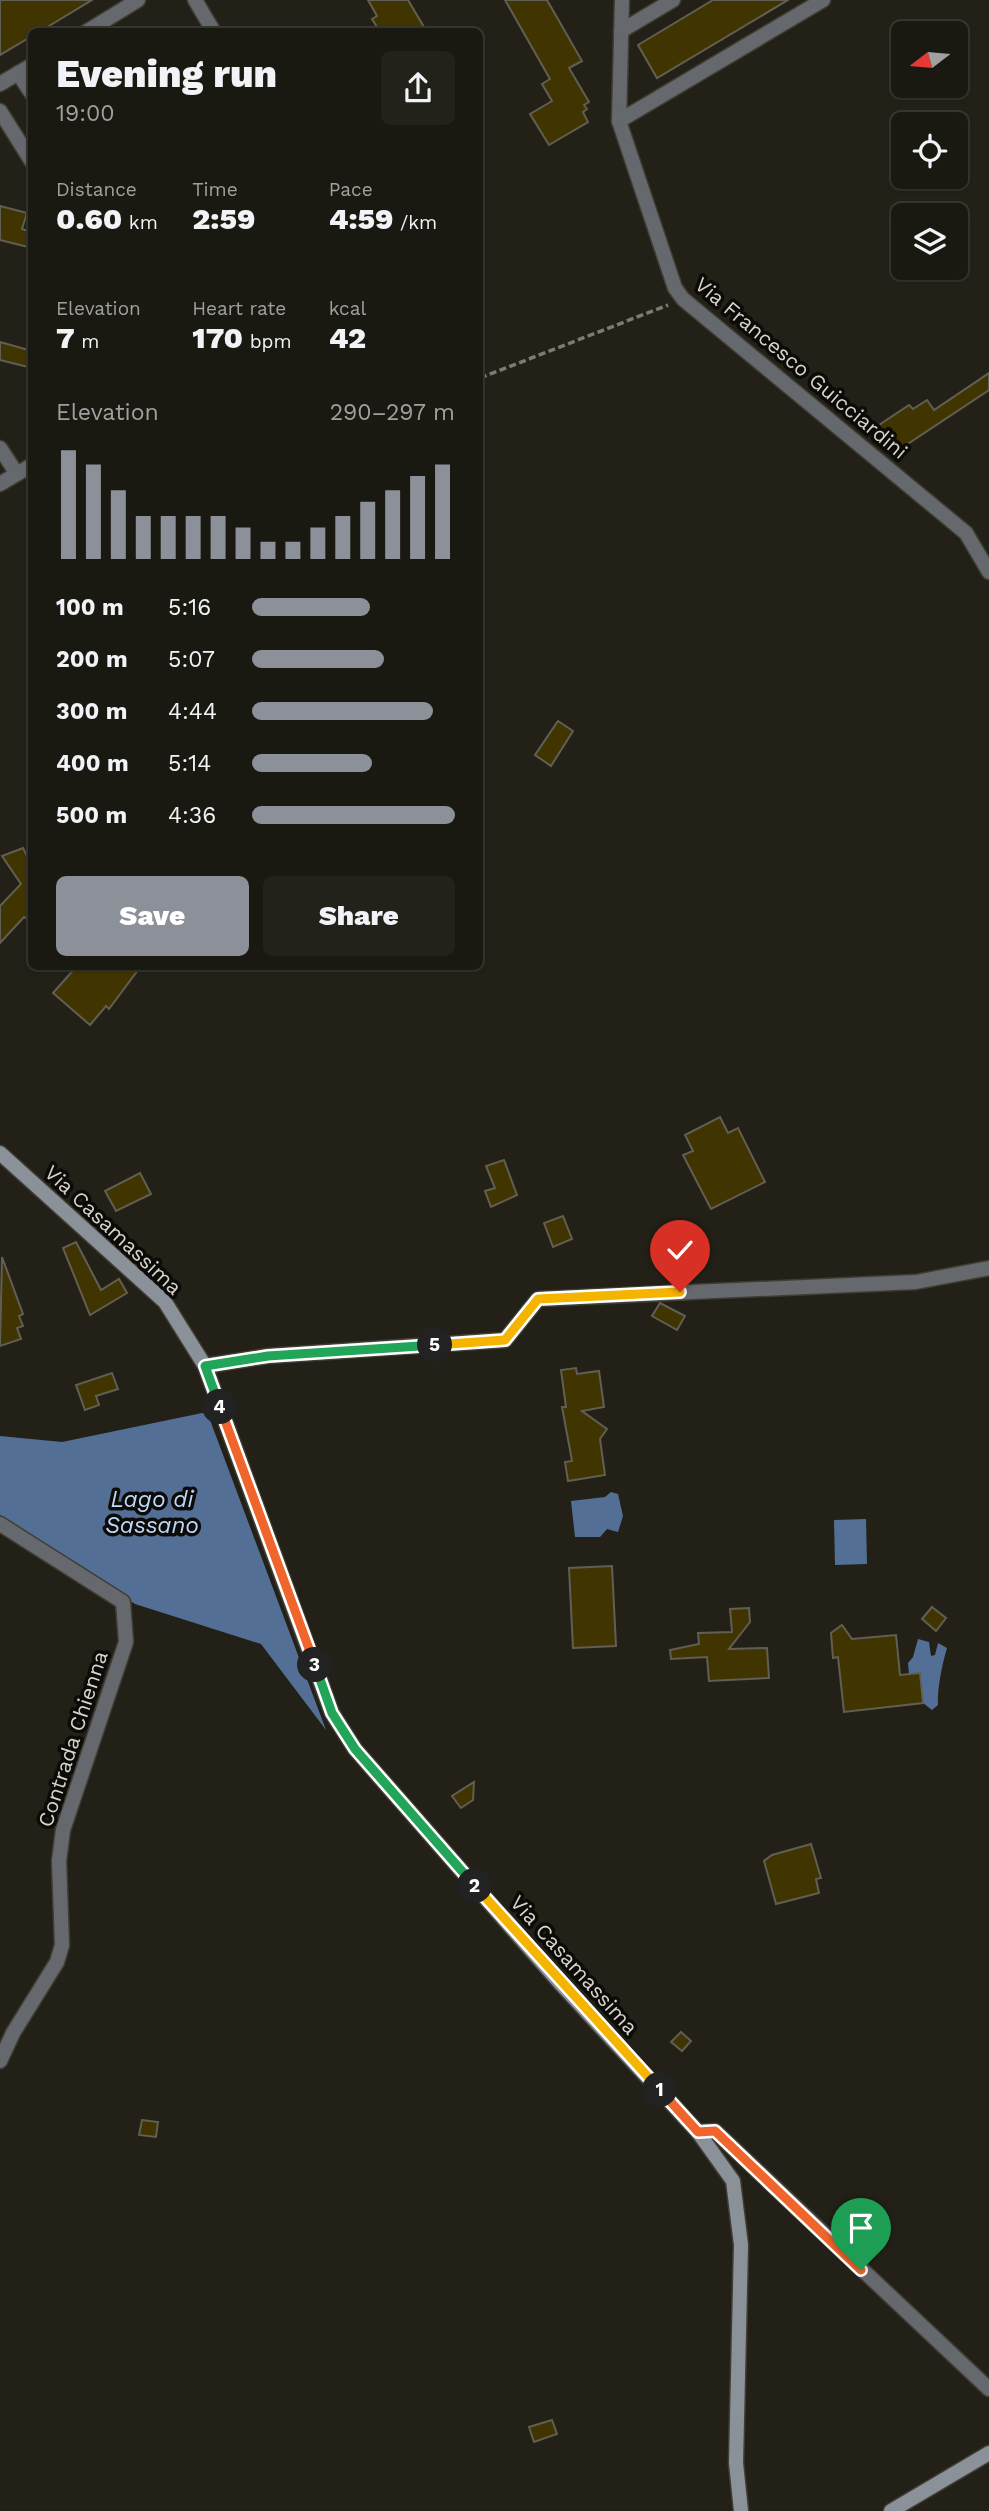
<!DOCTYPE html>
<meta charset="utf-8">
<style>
body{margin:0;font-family:"Work Sans",sans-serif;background:#23221a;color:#f1f3f6;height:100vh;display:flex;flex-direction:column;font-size:26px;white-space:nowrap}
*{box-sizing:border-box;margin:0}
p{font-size:23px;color:#9fa09f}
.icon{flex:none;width:38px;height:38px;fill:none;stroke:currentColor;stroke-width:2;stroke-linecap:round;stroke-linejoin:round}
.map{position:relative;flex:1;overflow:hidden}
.details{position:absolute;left:28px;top:28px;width:455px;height:942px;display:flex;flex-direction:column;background:#1a1911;border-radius:10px;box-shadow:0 2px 5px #0004,0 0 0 2px #383831}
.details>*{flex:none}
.needle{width:46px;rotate:254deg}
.tools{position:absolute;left:891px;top:21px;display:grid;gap:14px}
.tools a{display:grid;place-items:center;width:77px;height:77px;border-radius:10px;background:#1a1911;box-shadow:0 2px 5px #0004,0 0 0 2px #383831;font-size:35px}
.pin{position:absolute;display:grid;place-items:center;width:60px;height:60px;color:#fff;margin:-72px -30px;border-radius:50% 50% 50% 0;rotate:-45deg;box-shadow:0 0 7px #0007}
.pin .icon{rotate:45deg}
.km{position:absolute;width:35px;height:35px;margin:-18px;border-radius:50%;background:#222;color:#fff;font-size:19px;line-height:35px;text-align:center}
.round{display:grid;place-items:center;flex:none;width:74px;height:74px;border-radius:10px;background:#23221a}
.overview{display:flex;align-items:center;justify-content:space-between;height:119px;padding:0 28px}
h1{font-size:38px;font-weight:800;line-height:52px}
.figures{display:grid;grid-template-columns:repeat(3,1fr);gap:10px;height:119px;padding:7px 28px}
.figures div{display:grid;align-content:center}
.figures b{font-size:30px;font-weight:800}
.figures small{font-size:19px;font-weight:400}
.figures p{font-size:19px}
.chart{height:196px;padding:14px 28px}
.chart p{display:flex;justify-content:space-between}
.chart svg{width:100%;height:126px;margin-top:7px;stroke:#8c9099;stroke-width:6}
.action{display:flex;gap:14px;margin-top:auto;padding:14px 28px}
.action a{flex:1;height:80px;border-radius:10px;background:#8c9099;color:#fff;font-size:28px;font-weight:800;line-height:80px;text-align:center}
.action a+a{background:#23221a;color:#f1f3f6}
ul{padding:0 28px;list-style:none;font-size:23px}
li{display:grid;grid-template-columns:112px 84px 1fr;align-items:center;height:52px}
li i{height:18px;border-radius:9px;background:#8c9099}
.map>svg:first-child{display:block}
</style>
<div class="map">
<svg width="989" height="2511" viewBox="0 0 989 2511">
<rect width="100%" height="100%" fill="#232117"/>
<g fill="#536f95">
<polygon points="207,1412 326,1730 261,1644 135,1604 0,1515 0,1436 62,1442"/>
<polygon points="611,1492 618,1494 623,1516 618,1532 607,1529 600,1537 575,1537 571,1501 605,1497"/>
<polygon points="866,1519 867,1564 835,1565 834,1520"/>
<path d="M918 1639 929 1642 931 1656 935 1655 938 1643 947 1648C942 1665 937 1689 938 1705L932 1710 923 1703 920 1674H909L908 1663 913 1657Z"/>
</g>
<g fill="#403500" stroke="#615e53" stroke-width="2">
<polygon points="0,0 92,0 39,32 32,32 32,36 0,55"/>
<polygon points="368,0 408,0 427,32 380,32 372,19 377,16"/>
<polygon points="505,0 547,0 582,61 569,68 589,102 584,105 587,109 583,112 588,122 549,145 530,114 552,101 542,84 550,79"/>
<polygon points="713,0 788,0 657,78 638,45"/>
<polygon points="0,206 27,213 22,229 32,232 32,248 0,240"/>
<polygon points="0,342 32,351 32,368 0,360"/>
<polygon points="989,373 989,390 891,455 873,429 909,405 913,409 927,400 934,410"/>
<polygon points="558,721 573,731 551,766 535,755"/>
<polygon points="23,848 32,866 32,922 24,917 0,943 0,906 21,884 2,856"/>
<polygon points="77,966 141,966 109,1009 106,1006 90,1025 53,993"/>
<polygon points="720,1117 728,1133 738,1128 765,1182 711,1209 683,1155 693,1151 685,1135"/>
<polygon points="504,1160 517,1195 491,1207 485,1191 495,1188 486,1166"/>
<polygon points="140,1173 151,1194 116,1211 105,1191"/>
<polygon points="563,1216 572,1239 553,1247 544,1223"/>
<polygon points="76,1242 101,1290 119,1279 127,1293 90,1315 63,1248"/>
<polygon points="2,1257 23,1314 19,1316 23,1326 17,1328 21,1339 0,1346"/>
<polygon points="660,1303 685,1316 677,1330 652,1316"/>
<polygon points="576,1368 577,1374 599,1371 604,1407 582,1411 607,1429 600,1439 605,1475 568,1481 565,1462 572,1461 562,1407 566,1407 561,1370"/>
<polygon points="112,1373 118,1389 96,1396 99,1405 85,1410 76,1385"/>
<polygon points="612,1566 616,1646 573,1648 569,1568"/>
<polygon points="932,1607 946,1618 936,1631 922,1619"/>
<polygon points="749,1608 750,1622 729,1649 767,1648 769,1678 709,1681 707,1657 671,1659 670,1650 699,1644 698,1633 732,1632 730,1609"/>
<polygon points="842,1625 852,1639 896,1635 900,1675 920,1673 923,1703 844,1712 838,1657 833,1658 831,1633"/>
<polygon points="474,1782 473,1800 461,1808 452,1796"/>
<polygon points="811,1844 821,1878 816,1879 819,1893 776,1904 764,1861 772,1855"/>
<polygon points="681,2032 691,2041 682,2051 671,2042"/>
<polygon points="142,2120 158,2122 156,2137 139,2135"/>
<polygon points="552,2420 557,2434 534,2442 529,2427"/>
</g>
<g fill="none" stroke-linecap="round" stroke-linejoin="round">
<g stroke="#403e34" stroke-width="17">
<g id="street">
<polyline points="195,0 214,32"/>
<polyline points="622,0 619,121 675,288 683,299 966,533 989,572"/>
<polyline points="621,31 673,0"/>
<polyline points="86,32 138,0"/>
<polyline points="18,73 32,94"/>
<polyline points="0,84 32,65"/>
<polyline points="0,111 32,162"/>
<polyline points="619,121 823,0"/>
<polyline points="0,448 17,474"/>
<polyline points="0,484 32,465"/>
<polyline points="205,1366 268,1356 505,1340 538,1299 916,1282 989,1268"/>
<polyline points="0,1524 123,1602 126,1642 63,1830 59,1861 62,1945 57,1962 13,2033 0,2061"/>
<polyline points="698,2132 715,2131 989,2389"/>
</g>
</g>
<g stroke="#403e34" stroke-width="17">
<g id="secondary">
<polyline points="0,1153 165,1302 205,1366 332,1713 355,1749 559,1982 698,2132 733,2181 741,2245 736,2463 741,2511"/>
<polyline points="891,2511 989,2453"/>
</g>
</g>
<polyline stroke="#7d7b73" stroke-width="3.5" stroke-dasharray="7 3.5" stroke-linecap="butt" points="480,378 668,305"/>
<use href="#street" stroke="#65686d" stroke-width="14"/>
<use href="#secondary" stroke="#8b9198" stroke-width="14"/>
</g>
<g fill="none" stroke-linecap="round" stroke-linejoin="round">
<g stroke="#fff" stroke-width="14">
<polyline id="split-1" points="660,2090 698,2132 715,2131 861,2270"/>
</g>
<g stroke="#fff" stroke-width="14">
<polyline id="split-2" points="475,1886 660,2090"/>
</g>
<g stroke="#fff" stroke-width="14">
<polyline id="split-3" points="315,1665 332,1713 355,1749 475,1886"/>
</g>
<g stroke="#fff" stroke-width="14">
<polyline id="split-4" points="220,1407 315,1665"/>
</g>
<g stroke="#fff" stroke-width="14">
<polyline id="split-5" points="220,1407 205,1366 268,1356 435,1345"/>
</g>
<g stroke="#fff" stroke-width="14">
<polyline id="split-6" points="435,1345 505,1340 538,1299 680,1292"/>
</g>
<use href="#split-1" stroke="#f0652b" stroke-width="9"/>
<use href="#split-2" stroke="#f5b400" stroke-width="9"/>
<use href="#split-3" stroke="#22a559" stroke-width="9"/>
<use href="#split-4" stroke="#f0652b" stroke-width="9"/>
<use href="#split-5" stroke="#22a559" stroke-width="9"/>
<use href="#split-6" stroke="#f5b400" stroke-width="9"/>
</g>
<g text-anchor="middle" stroke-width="7" stroke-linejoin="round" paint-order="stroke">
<g font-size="21" fill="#d6d4cd" stroke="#0c0b07">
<text transform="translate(801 368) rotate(40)" y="7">Via Francesco Guicciardini</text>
<text transform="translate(113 1230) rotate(43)" y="7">Via Casamassima</text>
<text transform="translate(73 1739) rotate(-72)" y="7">Contrada Chienna</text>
<text transform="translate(574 1965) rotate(48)" y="7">Via Casamassima</text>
</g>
<g font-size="23" font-style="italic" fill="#bdd8fd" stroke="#0c0b07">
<text x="152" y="1507">Lago di<tspan x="152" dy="26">Sassano</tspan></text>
</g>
</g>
</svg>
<div class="tools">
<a><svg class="needle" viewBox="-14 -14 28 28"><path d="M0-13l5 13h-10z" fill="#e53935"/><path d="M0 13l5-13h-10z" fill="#9fa09f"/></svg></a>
<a><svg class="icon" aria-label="locate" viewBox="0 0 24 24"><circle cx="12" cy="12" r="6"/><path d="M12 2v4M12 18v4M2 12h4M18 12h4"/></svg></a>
<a><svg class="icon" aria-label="layers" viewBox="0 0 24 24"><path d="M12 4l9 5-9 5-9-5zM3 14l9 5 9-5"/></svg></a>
</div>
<div class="pin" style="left:861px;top:2270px;background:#1e9e55"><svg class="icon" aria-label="arrive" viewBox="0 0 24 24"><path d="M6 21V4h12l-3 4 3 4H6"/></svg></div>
<div class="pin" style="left:680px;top:1292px;background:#d93025"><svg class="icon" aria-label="check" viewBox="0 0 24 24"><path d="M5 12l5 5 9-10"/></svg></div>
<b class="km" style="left:660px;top:2090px">1</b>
<b class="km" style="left:475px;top:1886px">2</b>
<b class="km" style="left:315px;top:1665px">3</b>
<b class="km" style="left:220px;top:1407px">4</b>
<b class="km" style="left:435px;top:1345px">5</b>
<section class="details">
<div class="overview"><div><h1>Evening run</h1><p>19:00</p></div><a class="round"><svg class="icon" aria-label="share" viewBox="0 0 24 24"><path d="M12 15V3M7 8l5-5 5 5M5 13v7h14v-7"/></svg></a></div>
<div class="figures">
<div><p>Distance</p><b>0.60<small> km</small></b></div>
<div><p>Time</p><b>2:59</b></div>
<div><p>Pace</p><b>4:59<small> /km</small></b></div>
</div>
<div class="figures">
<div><p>Elevation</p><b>7<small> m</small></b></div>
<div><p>Heart rate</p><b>170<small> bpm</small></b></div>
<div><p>kcal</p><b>42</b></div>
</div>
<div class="chart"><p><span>Elevation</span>290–297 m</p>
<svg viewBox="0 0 160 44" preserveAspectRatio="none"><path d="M5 44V6M15 44V11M25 44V20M35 44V29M45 44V29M55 44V29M65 44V29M75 44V33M85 44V38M95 44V38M105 44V33M115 44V29M125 44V24M135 44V20M145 44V15M155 44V11"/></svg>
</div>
<ul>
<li><b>100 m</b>5:16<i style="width:58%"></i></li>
<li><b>200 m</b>5:07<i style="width:65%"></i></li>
<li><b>300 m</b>4:44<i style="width:89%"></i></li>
<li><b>400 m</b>5:14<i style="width:59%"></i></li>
<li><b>500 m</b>4:36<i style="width:100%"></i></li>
</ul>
<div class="action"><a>Save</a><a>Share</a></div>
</section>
</div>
